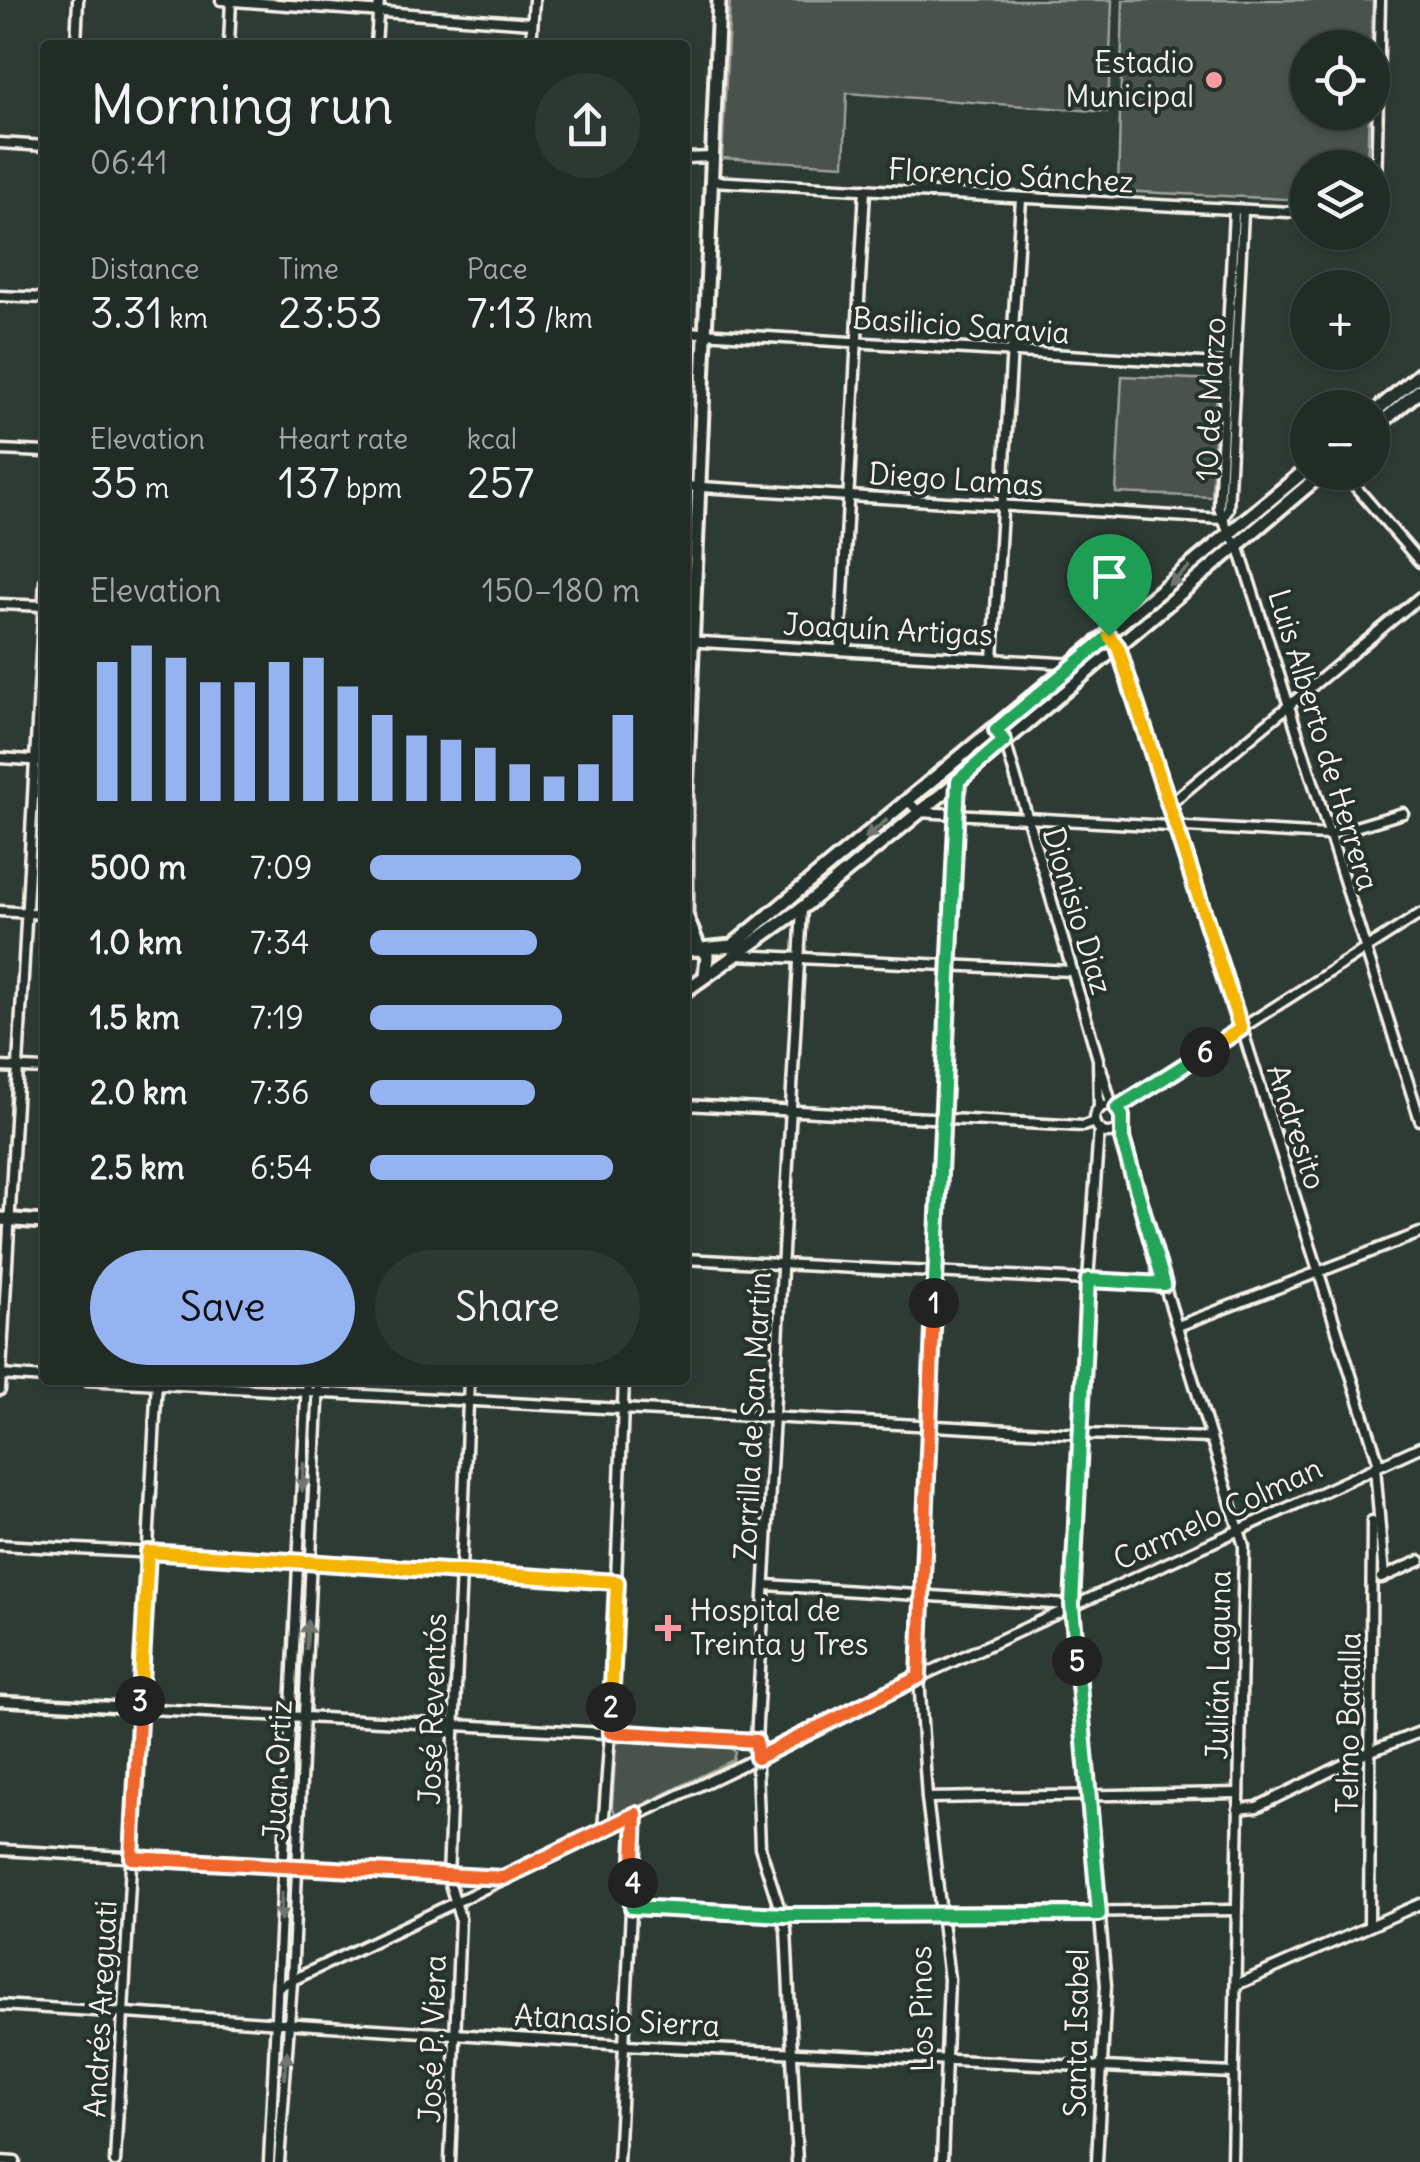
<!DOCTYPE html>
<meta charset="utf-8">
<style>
body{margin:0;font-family:Delius,sans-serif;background:#2e3833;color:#f1f3f6;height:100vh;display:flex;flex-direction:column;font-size:38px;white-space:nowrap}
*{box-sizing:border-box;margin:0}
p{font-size:32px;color:#a2a7a7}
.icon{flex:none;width:55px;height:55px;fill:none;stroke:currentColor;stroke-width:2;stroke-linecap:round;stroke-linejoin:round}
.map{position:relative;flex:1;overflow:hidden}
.sheet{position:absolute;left:40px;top:40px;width:650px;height:1345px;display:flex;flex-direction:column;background:#222c27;border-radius:10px;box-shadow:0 2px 8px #0004,0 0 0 2px #3f4844}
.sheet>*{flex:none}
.buttons{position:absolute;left:1290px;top:30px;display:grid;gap:20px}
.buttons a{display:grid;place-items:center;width:100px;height:100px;border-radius:50%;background:#222c27;box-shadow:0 2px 8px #0004,0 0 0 2px #3f4844;font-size:50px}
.pin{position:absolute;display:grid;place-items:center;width:85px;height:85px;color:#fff;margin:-102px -42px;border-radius:50% 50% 50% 0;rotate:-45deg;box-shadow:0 0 10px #0007}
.pin .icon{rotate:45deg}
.km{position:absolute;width:50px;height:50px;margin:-25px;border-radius:50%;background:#222;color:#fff;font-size:28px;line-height:50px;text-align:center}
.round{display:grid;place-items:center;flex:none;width:105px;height:105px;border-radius:52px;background:#2e3833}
.summary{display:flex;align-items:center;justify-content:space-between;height:170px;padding:0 50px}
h1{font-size:55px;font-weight:600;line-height:75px}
.figures{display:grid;grid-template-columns:repeat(3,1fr);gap:15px;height:170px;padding:10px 50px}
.figures div{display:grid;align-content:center}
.figures b{font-size:42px;font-weight:600}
.figures small{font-size:28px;font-weight:400}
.figures p{font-size:28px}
.chart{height:280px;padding:20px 50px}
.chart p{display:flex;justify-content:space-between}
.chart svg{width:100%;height:180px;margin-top:10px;stroke:#95b2f1;stroke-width:6}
.action{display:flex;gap:20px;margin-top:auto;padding:20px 50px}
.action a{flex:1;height:115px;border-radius:60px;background:#95b2f1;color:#111;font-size:40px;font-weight:600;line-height:115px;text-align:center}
.action a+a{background:#2e3833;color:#f1f3f6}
ul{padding:0 50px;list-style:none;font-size:32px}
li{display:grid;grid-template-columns:160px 120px 1fr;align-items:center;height:75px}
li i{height:25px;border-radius:12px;background:#95b2f1}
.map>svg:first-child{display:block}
</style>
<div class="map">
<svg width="1420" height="2162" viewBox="0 0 1420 2162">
<rect width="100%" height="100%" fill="#2e3b34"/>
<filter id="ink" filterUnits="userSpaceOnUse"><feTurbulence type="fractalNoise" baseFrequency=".01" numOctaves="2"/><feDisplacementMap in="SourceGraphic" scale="20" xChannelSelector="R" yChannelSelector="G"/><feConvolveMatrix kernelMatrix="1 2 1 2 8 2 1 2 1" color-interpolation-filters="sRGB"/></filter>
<g filter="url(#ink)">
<g fill="#48524c" stroke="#9ea29a" stroke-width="2.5">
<polygon points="730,0 1112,0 1108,112 847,93 844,165 722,158"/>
<polygon points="1123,0 1373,0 1371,47 1308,48 1308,112 1369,113 1367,167 1308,168 1307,200 1118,191"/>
<polygon points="1122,376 1217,380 1212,497 1116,493"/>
<polygon points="620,1741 729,1745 735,1752 733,1760 620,1816 616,1815 612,1806 616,1744"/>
</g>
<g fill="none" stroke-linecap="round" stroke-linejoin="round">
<g stroke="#f4f1e8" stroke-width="15">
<g id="street">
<polyline points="221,0 532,23"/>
<polyline points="76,45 78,0"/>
<polyline points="229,45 231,0"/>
<polyline points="376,45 379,0"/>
<polyline points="531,45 534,0"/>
<polyline points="0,143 45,146"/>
<polyline points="685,158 712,157"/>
<polyline points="711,181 1308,213"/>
<polyline points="1372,204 1376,193 1380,0"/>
<polyline points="1234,212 1219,508 1229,534 1238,545 1420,1120"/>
<polyline points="0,296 45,298"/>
<polyline points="685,332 1235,365"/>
<polyline points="0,450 45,452"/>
<polyline points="1343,472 1420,562"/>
<polyline points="685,486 1223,519"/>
<polyline points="1223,519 1228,509 1243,212"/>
<polyline points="0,604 45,606"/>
<polyline points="1109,636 1118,647 1171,803 1379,1464"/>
<polyline points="685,641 1076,664 1085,673"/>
<polyline points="840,650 865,189"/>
<polyline points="993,659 1021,199"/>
<polyline points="996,730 1005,741 1098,1059 1099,1109"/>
<polyline points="0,758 45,761"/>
<polyline points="908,801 919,812 1328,835 1403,813"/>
<polyline points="1171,803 1420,597"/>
<polyline points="0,911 45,914"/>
<polyline points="738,955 1071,971"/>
<polyline points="0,1067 45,1069"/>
<polyline points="1101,1068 1112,1106"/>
<polyline points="685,1105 1083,1126 1094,1122"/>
<circle cx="1108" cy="1119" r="14"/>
<polyline points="1117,1108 1420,914"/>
<polyline points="1121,1126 1164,1284 1244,1546 1232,2162"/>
<polyline points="685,1259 1164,1284"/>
<polyline points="1178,1326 1420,1233"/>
<polyline points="0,1375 45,1378"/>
<polyline points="86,1380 1082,1434 1211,1438"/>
<polyline points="0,1390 45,581"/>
<polyline points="1375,1466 1384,1577"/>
<polyline points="0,1545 311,1561 617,1581"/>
<polyline points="1381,1578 1420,1561"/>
<polyline points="767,1585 1068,1605"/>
<polyline points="0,1701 756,1741"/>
<polyline points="927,1798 1239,1793"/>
<polyline points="1238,1809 1257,1807 1371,1751 1420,1732"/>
<polyline points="603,1830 610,1733 624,1380"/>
<polyline points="0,1850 500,1878"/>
<polyline points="632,1907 783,1915 1236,1910"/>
<polyline points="1369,1926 1372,1521"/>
<polyline points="1236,1985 1420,1904"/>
<polyline points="278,1987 757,1758 919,1677 1420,1447"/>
<polyline points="0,2005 625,2045 1233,2073"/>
<polyline points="0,2161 15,2162"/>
<polyline points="115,2162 157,1380"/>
<polyline points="269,2162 307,1380"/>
<polyline points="279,2162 292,1982 319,1380"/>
<polyline points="450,2162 460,1918 448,1877 469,1380"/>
<polyline points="618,2162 636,1814"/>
<polyline points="797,2162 786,1929 760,1847 756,1741 802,908"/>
<polyline points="942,2162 949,1979 927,1798 919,1677 920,1596 958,781"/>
<polyline points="1097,2162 1106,1985 1072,1605 1088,1280 1099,1130"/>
</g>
</g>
<g stroke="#f4f1e8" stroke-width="19">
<g id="secondary">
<polyline points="1372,414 1420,374"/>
<polyline points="1372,431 1420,390"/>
<polyline points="699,948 686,915 686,796 719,0"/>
<polyline points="701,949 732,946 1308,468"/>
<polyline points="685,950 701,949 707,956 705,976"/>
<polyline points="685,991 802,908 958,781 1324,472"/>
<polyline points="0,1219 45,1222"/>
</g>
</g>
<use href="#street" stroke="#26332d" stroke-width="8"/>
<use href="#secondary" stroke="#26332d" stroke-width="11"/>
</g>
<defs><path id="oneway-solid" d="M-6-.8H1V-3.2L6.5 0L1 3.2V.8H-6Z" transform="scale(2.5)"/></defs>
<g fill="#6e766e">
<use href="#oneway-solid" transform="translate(1179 576) rotate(140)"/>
<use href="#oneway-solid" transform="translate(876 829) rotate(140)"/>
<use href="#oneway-solid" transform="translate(303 1477) rotate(93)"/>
<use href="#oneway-solid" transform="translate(307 1635) rotate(-87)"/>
<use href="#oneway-solid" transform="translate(281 1907) rotate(92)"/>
<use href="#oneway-solid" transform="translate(286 2065) rotate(-86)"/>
</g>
</g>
<g fill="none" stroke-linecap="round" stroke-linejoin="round" filter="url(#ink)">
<g stroke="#fff" stroke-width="20">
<polyline id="split-1" points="934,1303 958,781 1004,741 996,730 1109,636"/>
</g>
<g stroke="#fff" stroke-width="20">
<polyline id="split-2" points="611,1707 610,1732 756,1741 757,1758 919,1677 934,1303"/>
</g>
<g stroke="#fff" stroke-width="20">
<polyline id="split-3" points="140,1701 148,1552 617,1582 611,1707"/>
</g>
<g stroke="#fff" stroke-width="20">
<polyline id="split-4" points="140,1701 132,1858 503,1878 636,1814 633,1883"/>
</g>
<g stroke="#fff" stroke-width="20">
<polyline id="split-5" points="633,1883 632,1907 783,1915 1099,1914 1077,1661"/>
</g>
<g stroke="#fff" stroke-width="20">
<polyline id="split-6" points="1077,1661 1072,1605 1088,1280 1164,1284 1122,1139 1122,1116 1117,1108 1205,1052"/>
</g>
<g stroke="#fff" stroke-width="20">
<polyline id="split-7" points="1109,636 1118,647 1241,1029 1205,1052"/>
</g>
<use href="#split-1" stroke="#22a559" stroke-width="12"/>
<use href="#split-2" stroke="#f0652b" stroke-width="12"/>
<use href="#split-3" stroke="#f5b400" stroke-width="12"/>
<use href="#split-4" stroke="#f0652b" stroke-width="12"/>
<use href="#split-5" stroke="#22a559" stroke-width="12"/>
<use href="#split-6" stroke="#22a559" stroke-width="12"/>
<use href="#split-7" stroke="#f5b400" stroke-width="12"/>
</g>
<g fill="#ff9aa2" stroke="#26332d" stroke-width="4">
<circle cx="1214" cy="80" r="10"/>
<path d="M663 1613h10v10h10v10h-10v10h-10v-10h-10v-10h10z"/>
</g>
<g text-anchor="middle" stroke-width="8" stroke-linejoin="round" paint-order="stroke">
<g font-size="30" fill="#f4f1e8" stroke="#26332d" text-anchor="end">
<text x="1194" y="73">Estadio<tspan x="1194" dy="34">Municipal</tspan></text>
<text x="690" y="1621" text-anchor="start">Hospital de<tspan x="690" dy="34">Treinta y Tres</tspan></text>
</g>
<g font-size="30" fill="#f4f1e8" stroke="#26332d">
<text transform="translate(1011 176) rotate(3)" y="10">Florencio Sánchez</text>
<text transform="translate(961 326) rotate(4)" y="10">Basilicio Saravia</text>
<text transform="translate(1211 399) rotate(-87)" y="10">10 de Marzo</text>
<text transform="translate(956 480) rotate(4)" y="10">Diego Lamas</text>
<text transform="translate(888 630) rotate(3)" y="10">Joaquín Artigas</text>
<text transform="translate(1323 740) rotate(73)" y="10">Luis Alberto de Herrera</text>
<text transform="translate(1077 911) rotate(73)" y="10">Dionisio Diaz</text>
<text transform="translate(1296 1127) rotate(72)" y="10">Andresito</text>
<text transform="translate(753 1416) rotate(-87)" y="10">Zorrilla de San Martín</text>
<text transform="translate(1218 1514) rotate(-25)" y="10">Carmelo Colman</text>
<text transform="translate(1219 1665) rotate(-89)" y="10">Julián Laguna</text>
<text transform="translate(433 1709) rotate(-88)" y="10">José Reventós</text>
<text transform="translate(1349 1723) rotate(-89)" y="10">Telmo Batalla</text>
<text transform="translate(278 1770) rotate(-87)" y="10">Juan Ortiz</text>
<text transform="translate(101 2009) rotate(-87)" y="10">Andrés Areguati</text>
<text transform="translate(922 2009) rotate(-91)" y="10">Los Pinos</text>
<text transform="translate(617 2021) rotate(3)" y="10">Atanasio Sierra</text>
<text transform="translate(1077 2033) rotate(-89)" y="10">Santa Isabel</text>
<text transform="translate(433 2039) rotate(-88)" y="10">José P. Viera</text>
</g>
</g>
</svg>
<div class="buttons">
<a><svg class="icon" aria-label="locate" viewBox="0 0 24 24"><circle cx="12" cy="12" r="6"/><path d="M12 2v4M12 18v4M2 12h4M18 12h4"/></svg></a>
<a><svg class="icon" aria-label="layers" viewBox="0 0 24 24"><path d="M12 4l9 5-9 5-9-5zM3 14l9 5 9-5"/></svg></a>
<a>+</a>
<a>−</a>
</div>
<div class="pin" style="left:1109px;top:636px;background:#1e9e55"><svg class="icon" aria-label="arrive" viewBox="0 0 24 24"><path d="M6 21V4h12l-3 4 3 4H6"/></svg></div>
<b class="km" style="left:934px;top:1303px">1</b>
<b class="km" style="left:611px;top:1707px">2</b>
<b class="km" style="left:140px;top:1701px">3</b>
<b class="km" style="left:633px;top:1883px">4</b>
<b class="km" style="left:1077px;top:1661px">5</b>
<b class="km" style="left:1205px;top:1052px">6</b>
<section class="sheet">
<div class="summary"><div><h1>Morning run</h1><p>06:41</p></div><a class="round"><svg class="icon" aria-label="share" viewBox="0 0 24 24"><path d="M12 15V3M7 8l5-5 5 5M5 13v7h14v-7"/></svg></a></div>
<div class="figures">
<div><p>Distance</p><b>3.31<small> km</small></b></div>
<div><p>Time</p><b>23:53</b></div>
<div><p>Pace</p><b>7:13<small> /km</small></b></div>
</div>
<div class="figures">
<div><p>Elevation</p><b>35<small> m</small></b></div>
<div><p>Heart rate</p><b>137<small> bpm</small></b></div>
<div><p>kcal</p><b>257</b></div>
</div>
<div class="chart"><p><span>Elevation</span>150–180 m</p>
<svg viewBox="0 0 160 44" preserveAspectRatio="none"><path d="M5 44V10M15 44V6M25 44V9M35 44V15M45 44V15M55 44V10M65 44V9M75 44V16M85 44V23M95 44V28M105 44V29M115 44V31M125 44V35M135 44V38M145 44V35M155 44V23"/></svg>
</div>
<ul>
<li><b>500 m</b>7:09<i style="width:78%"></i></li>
<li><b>1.0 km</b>7:34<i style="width:62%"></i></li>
<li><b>1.5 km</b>7:19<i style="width:71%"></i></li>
<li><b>2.0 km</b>7:36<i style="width:61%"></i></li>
<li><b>2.5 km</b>6:54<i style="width:90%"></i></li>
</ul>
<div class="action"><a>Save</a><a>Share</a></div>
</section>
</div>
